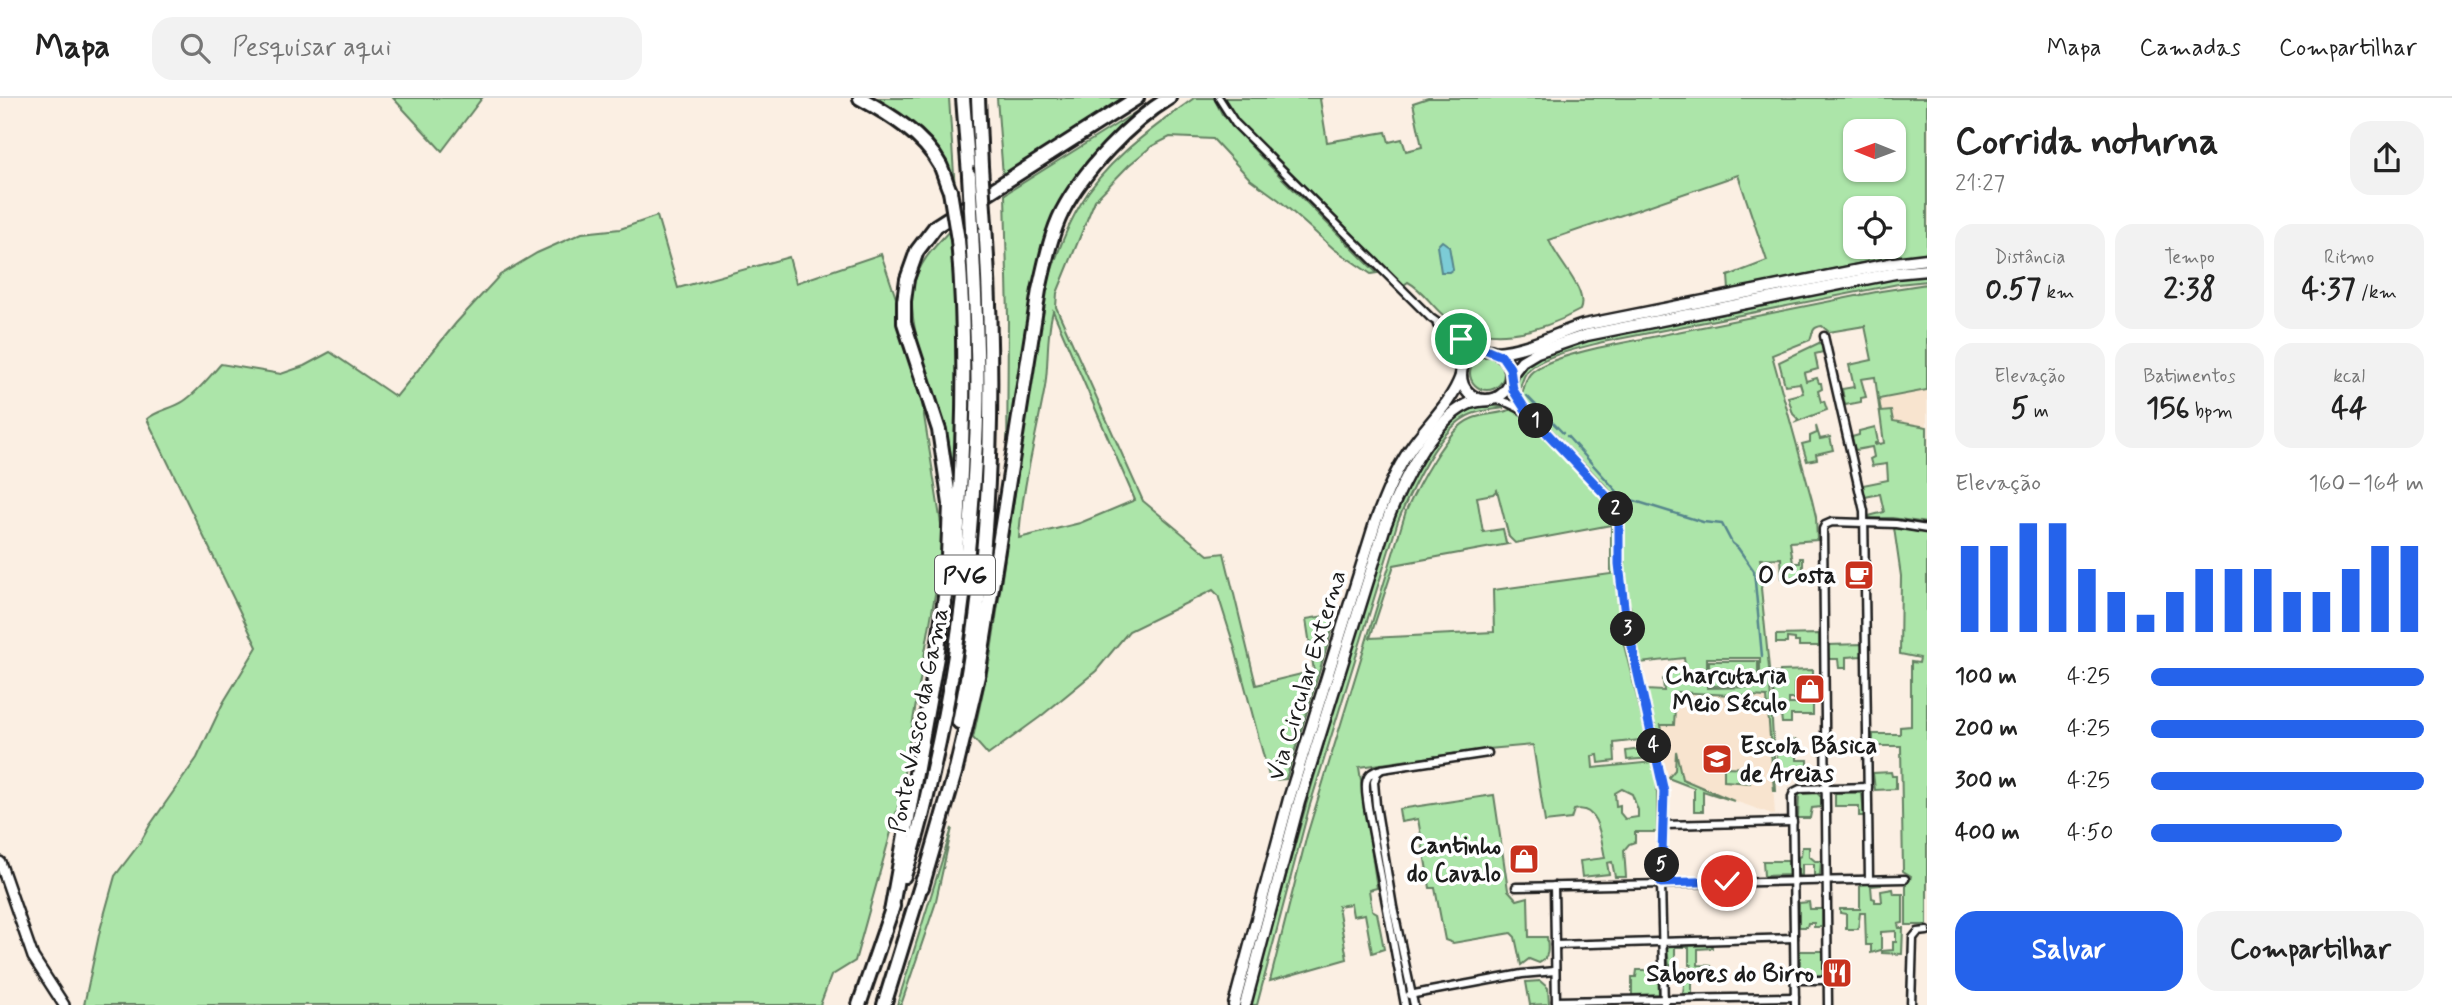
<!DOCTYPE html>
<html lang="pt">
<meta charset="utf-8">
<style>
body{margin:0;font-family:Mynerve,sans-serif;background:#f2f2f2;color:#222;height:100vh;display:flex;flex-direction:column;font-size:26px;white-space:nowrap}
*{box-sizing:border-box;margin:0}
p{font-size:23px;color:#767676}
.icon{flex:none;width:38px;height:38px;fill:none;stroke:currentColor;stroke-width:2;stroke-linecap:round;stroke-linejoin:round}
.map{position:relative;flex:1;overflow:hidden}
.side{display:flex;flex-direction:column;background:#fff;width:525px}
.side>*{flex:none}
.needle{width:46px;rotate:271deg}
.fabs{position:absolute;left:1843px;top:21px;display:grid;gap:14px}
.fabs a{display:grid;place-items:center;width:63px;height:63px;border-radius:14px;background:#fff;box-shadow:0 2px 5px #0004;font-size:35px}
.pin{position:absolute;display:grid;place-items:center;width:60px;height:60px;color:#fff;margin:-30px;border:4px solid #fff;border-radius:50%;box-shadow:0 2px 7px #0007}
.km{position:absolute;width:35px;height:35px;margin:-18px;border-radius:50%;background:#222;color:#fff;font-size:19px;line-height:35px;text-align:center}
.round{display:grid;place-items:center;flex:none;width:74px;height:74px;border-radius:21px;background:#f2f2f2}
.head{display:flex;align-items:center;justify-content:space-between;height:119px;padding:0 28px}
h1{font-size:38px;font-weight:700;line-height:52px}
.stats{display:grid;grid-template-columns:repeat(3,1fr);gap:10px;height:119px;padding:7px 28px}
.stats div{display:grid;align-content:center;border-radius:18px;background:#f2f2f2;text-align:center}
.stats b{font-size:30px;font-weight:700}
.stats small{font-size:19px;font-weight:400}
.stats p{font-size:19px}
.chart{height:196px;padding:14px 28px}
.chart p{display:flex;justify-content:space-between}
.chart svg{width:100%;height:126px;margin-top:7px;stroke:#2563eb;stroke-width:6}
.button{display:flex;gap:14px;margin-top:auto;padding:14px 28px}
.button a{flex:1;height:80px;border-radius:21px;background:#2563eb;color:#fff;font-size:28px;font-weight:700;line-height:80px;text-align:center}
.button a+a{background:#f2f2f2;color:#222}
ul{padding:0 28px;list-style:none;font-size:23px}
li{display:grid;grid-template-columns:112px 84px 1fr;align-items:center;height:52px}
li i{height:18px;border-radius:9px;background:#2563eb}
header{display:flex;align-items:center;gap:42px;box-sizing:border-box;height:98px;padding:0 35px;background:#fff;border-bottom:2px solid #e0e0e0}
header strong{font-size:33px}
nav{display:flex;gap:38px;margin-inline-start:auto;font-size:24px}
.search{width:490px;height:63px;background:#f2f2f2;display:flex;align-items:center;gap:18px;box-sizing:border-box;padding:0 24px;border-radius:21px;color:#767676;font-size:26px}
main{display:flex;flex:1;min-height:0}
.map>svg:first-child{display:block}
</style>
<header>
<strong>Mapa</strong>
<div class="search"><svg class="icon" aria-label="search" viewBox="0 0 24 24"><circle cx="10" cy="10" r="6"/><path d="M15 15l6 6"/></svg>Pesquisar aqui</div>
<nav><a>Mapa</a><a>Camadas</a><a>Compartilhar</a></nav>
</header>
<main>
<div class="map">
<svg width="1927" height="907" viewBox="0 0 1927 907">
<rect width="100%" height="100%" fill="#fbefe3"/>
<filter id="ink" filterUnits="userSpaceOnUse"><feTurbulence type="fractalNoise" baseFrequency=".0143" numOctaves="2"/><feDisplacementMap in="SourceGraphic" scale="14" xChannelSelector="R" yChannelSelector="G"/><feConvolveMatrix kernelMatrix="1 2 1 2 8 2 1 2 1" color-interpolation-filters="sRGB"/></filter>
<g filter="url(#ink)">
<g fill="#f8e4cf">
<polygon points="1927,292 1927,329 1892,323 1881,314 1879,300"/>
<polygon points="1646,592 1768,599 1775,717 1668,680"/>
</g>
<g fill="#ace5a9" stroke="#648062" stroke-width="2" fill-rule="evenodd">
<polygon points="393,0 482,0 442,53"/>
<polygon points="870,0 949,0 955,92 936,56"/>
<polygon points="997,0 1129,0 1003,78"/>
<path d="M1194 0H1214L1222 16 1262 60 1377 175 1371 176 1334 151 1279 102 1250 81 1213 41 1170 39 1152 48 1129 67 1095 102 1057 195 1056 209 1143 403 1208 457 1224 455 1256 587 1314 573 1306 521 1337 516 1286 681 1270 682 1235 551 1218 497 1213 492 1129 533 1096 573 1040 619 988 657 973 640 990 560 1045 192C1055 163 1064 134 1080 107 1107 61 1152 31 1194 0ZM1053 213 1135 402 1080 425 1019 440C1022 390 1036 339 1045 289 1049 264 1046 238 1053 213Z"/>
<path d="M1220 0H1322L1320 1 1327 44 1386 34 1389 44 1402 41 1406 53 1422 49 1413 5 1428 0H1927V155L1882 161 1729 192 1728 178 1767 163 1738 77 1549 142C1556 162 1589 192 1580 212 1539 235 1482 250 1443 217 1430 206 1423 192 1408 184L1400 190 1235 25ZM1855 33H1894V72H1855ZM1855 110H1894V149H1855Z"/>
<polygon points="1136,14 1057,120 1007,374 1008,220 1005,96"/>
<path d="M657 118 678 190 789 159 796 185 881 156 897 203 922 305 944 445 898 709 855 863 831 878 820 907H84L100 832 115 778 140 745 150 727 197 660 223 605 257 549 147 321C158 312 172 311 184 303 198 294 210 278 221 266L281 276 304 268 330 254 396 299 456 225 500 177 537 155 582 135 620 131Z"/>
<path d="M953 129 959 327 956 399C954 381 953 363 949 346 940 303 905 232 913 190 918 164 936 147 953 129Z"/>
<path d="M1927 176V183L1898 186 1603 244C1584 249 1536 259 1526 275 1522 281 1521 289 1518 296L1517 281 1524 267 1540 258 1585 242 1841 190Z"/>
<path d="M1927 186V292L1879 301 1881 314 1891 313 1893 323 1927 329V425L1892 420H1870L1869 418 1884 414 1880 396 1865 399 1863 387 1888 382 1887 366 1872 368 1870 361 1874 359 1872 349 1855 352 1852 339 1859 337V333L1875 329 1878 344 1875 345V347L1884 345 1875 279 1861 281 1866 299 1861 300V304L1845 307 1842 291 1854 289 1849 267 1872 262 1865 228 1829 234 1822 228C1812 229 1813 234 1810 242L1772 257 1812 402 1816 419 1817 442 1790 444 1793 465H1800V460H1803V480H1782L1781 460 1760 461 1764 481 1761 490 1769 570 1776 693H1774L1767 599 1676 594 1674 627H1661L1664 643 1659 645 1646 592 1664 593 1663 581 1668 580 1667 576 1686 573 1684 560 1640 565 1630 508C1614 488 1628 441 1621 416 1616 396 1577 361 1562 345L1560 340 1522 305 1520 302C1524 294 1524 283 1530 276 1541 263 1580 254 1597 250L1881 193ZM1707 560H1760V589L1707 590Z"/>
<polygon points="1821,244 1823,254 1815,256 1818,271 1804,275 1806,283 1817,280 1819,285 1821,285 1822,291 1818,293 1821,304 1824,303 1827,312 1796,324 1798,321 1793,316 1788,299 1803,295 1800,285 1785,287 1779,264"/>
<circle cx="1487" cy="275" r="17"/>
<path d="M1489 307 1504 310C1493 312 1482 312 1472 316 1439 328 1411 392 1398 423L1309 710 1257 907H1251C1283 787 1316 668 1353 550 1370 493 1384 432 1411 379 1427 348 1452 310 1489 307Z"/>
<path d="M1512 311 1525 320C1547 341 1604 389 1614 415L1616 487 1624 530 1620 531 1652 660 1627 662 1626 653 1641 651 1640 642 1614 645 1615 663 1599 665 1598 657 1592 658 1593 670 1653 664 1657 682V734H1635V744L1629 746 1624 752 1626 779H1615L1612 764 1607 765 1609 776 1582 779 1580 763 1605 760C1601 742 1599 705 1574 712L1571 721 1545 724 1533 647 1488 651 1359 669 1377 790 1369 792 1372 812 1377 815 1384 851 1372 855 1365 816 1353 818 1351 806 1338 808 1347 861 1270 883 1307 737 1406 413C1417 389 1446 331 1471 321 1484 315 1499 317 1512 311ZM1497 392 1509 439 1515 445 1611 427V476L1493 492 1494 534 1370 540 1394 467 1508 446 1506 445 1503 431 1483 434 1477 399 1493 396ZM1622 691 1632 696 1638 712V719L1625 721 1620 715V707L1616 708 1615 695Z"/>
<polygon points="1816,328 1820,341 1830,339 1833,352 1816,356 1817,361 1807,363 1802,346 1810,344 1810,338 1817,335"/>
<polygon points="1894,430 1927,435 1927,827 1906,827 1906,785 1910,782 1911,778 1903,773 1901,648 1873,648 1873,636 1900,636 1900,629 1911,628 1911,564 1919,565 1920,560 1900,556 1901,478"/>
<polygon points="1819,536 1819,548 1799,548 1799,544 1795,544 1795,541 1787,540 1787,545 1776,545 1776,537"/>
<polygon points="1862,546 1862,558 1846,559 1846,570 1839,570 1838,561 1829,561 1828,547"/>
<polygon points="1709,563 1758,563 1758,587 1709,588"/>
<polygon points="1813,572 1813,586 1794,586 1794,601 1789,601 1789,606 1813,606 1813,617 1791,617 1791,625 1782,625 1781,617 1774,617 1773,575 1780,575 1780,573"/>
<polygon points="1786,642 1797,642 1797,662 1808,662 1808,674 1780,676 1777,659 1779,646 1780,654 1787,653"/>
<polygon points="1676,653 1682,681 1734,703 1703,693 1703,713 1694,713 1694,690 1668,680 1675,672"/>
<polygon points="1724,669 1751,670 1750,685 1724,683"/>
<polygon points="1891,674 1892,678 1896,678 1896,691 1875,692 1873,675"/>
<polygon points="1817,695 1821,699 1821,709 1812,710 1810,720 1798,720 1799,696"/>
<polygon points="1835,695 1862,695 1864,718 1859,718 1859,708 1835,708"/>
<path d="M1494 697 1508 792 1517 802 1528 799 1529 839H1547C1548 850 1550 860 1539 865L1529 861 1521 867 1515 839 1511 835 1453 845 1445 842 1435 790H1430L1418 721 1401 724 1399 711Z"/>
<polygon points="952,730 935,807 901,907 897,907"/>
<polygon points="1802,749 1809,749 1809,758 1815,763 1821,763 1820,777 1814,778 1814,766 1802,766 1802,778 1798,777 1798,759 1801,758"/>
<polygon points="1763,763 1788,763 1789,777 1764,778"/>
<polygon points="1865,785 1881,785 1881,787 1871,788 1872,800 1875,801 1875,804 1882,804 1881,793 1893,791 1894,796 1903,796 1903,825 1898,826 1899,830 1903,830 1902,856 1882,855 1882,853 1893,852 1893,844 1896,844 1896,833 1881,834 1881,852 1871,855 1871,847 1866,847 1865,815 1860,815 1858,831 1846,831 1846,816 1840,815 1840,811 1860,811 1860,786"/>
<polygon points="1809,804 1810,811 1822,811 1822,829 1814,829 1814,825 1808,825 1807,829 1799,829 1799,805"/>
<polygon points="1712,847 1712,850 1698,851 1698,867 1712,868 1707,868 1707,871 1692,872 1692,896 1683,896 1684,886 1680,886 1680,872 1692,871 1691,867 1689,867 1689,849 1675,849 1675,867 1669,867 1667,850 1669,848"/>
<rect x="1800" y="853" width="24" height="25"/>
<polygon points="1637,872 1654,872 1654,878 1658,878 1659,896 1632,897 1632,879 1636,879"/>
<polygon points="1540,883 1548,890 1549,906 1530,907 1526,884"/>
</g>
<polygon fill="#7cccd6" stroke="#56868c" stroke-width="2" points="1442,143 1449,148 1453,171 1449,174 1441,174 1437,148"/>
<g fill="none" stroke-linecap="round" stroke-linejoin="round">
<g stroke="#56868c" stroke-width="2.5">
<polyline points="1527,298 1563,335"/>
<polyline points="1567,338 1622,399 1703,424 1722,426 1732,445 1738,450 1754,473 1762,558"/>
</g>
<g stroke="#1c1c1c" stroke-width="11">
<g id="street">
<polyline points="1219,0 1235,25 1431,220 1461,241 1490,252"/>
<polyline points="1437,227 1456,254 1462,273"/>
<polyline points="1824,238 1864,413 1869,781"/>
<polyline points="1511,279 1513,292 1527,314 1602,391 1615,407 1619,422 1619,466 1625,517 1664,694 1661,785 1664,907"/>
<polyline points="1494,301 1508,305 1525,313"/>
<polyline points="1382,671 1377,675 1374,684 1376,707 1393,809 1414,907"/>
<polyline points="1664,727 1793,724"/>
<polyline points="1554,788 1556,905"/>
<polyline points="1516,789 1905,781"/>
<polyline points="1555,847 1794,840"/>
<polyline points="1794,882 1827,882"/>
<polyline points="1409,897 1522,876 1555,873"/>
<polyline points="1556,903 1795,899"/>
<path d="M1405 907 1368 709C1366 692 1360 675 1382 671L1488 655"/>
<polyline points="1795,907 1792,699 1794,694 1800,691 1868,689"/>
<polyline points="1828,907 1823,431 1825,427 1832,424 1896,426 1927,431"/>
<polyline points="1911,907 1913,840 1918,834 1927,833"/>
</g>
</g>
<g stroke="#1c1c1c" stroke-width="14">
<polyline id="secondary" points="0,764 33,859 64,907"/>
</g>
<g stroke="#1c1c1c" stroke-width="15">
<g id="primary">
<circle cx="1486" cy="277" r="25"/>
<path d="M1496 254C1527 252 1555 236 1584 227L1894 165 1927 161"/>
<polyline points="1511,277 1522,263 1537,254 1587,237 1895,175 1927,172"/>
<path d="M1234 907 1289 701 1375 425C1385 399 1395 373 1411 350 1427 326 1451 306 1461 278"/>
<path d="M1245 907 1299 704 1385 428C1399 391 1429 324 1468 306 1474 303 1482 303 1489 302"/>
</g>
</g>
<g stroke="#1c1c1c" stroke-width="18">
<g id="highway">
<path d="M860 0C889 16 924 37 940 67 944 75 946 85 950 93"/>
<polyline points="963,0 969,77"/>
<polyline points="978,0 981,68"/>
<path d="M956 455C964 351 967 246 958 142"/>
<path d="M959 624C992 460 996 292 985 126"/>
<path d="M904 778C920 734 929 690 939 644 960 546 971 444 976 344 980 273 975 202 972 131"/>
<path d="M922 789 955 675 978 578 1039 192C1045 167 1050 138 1062 114 1083 73 1130 24 1169 0"/>
<polyline points="891,814 937,559 947,483 950,406 939,332 904,225 904,203 907,181 917,153 936,128 1137,0"/>
<polyline points="859,907 893,808"/>
<polyline points="884,907 923,781"/>
</g>
</g>
<use href="#street" stroke="#fff" stroke-width="6"/>
<use href="#secondary" stroke="#fff" stroke-width="9"/>
<use href="#primary" stroke="#fff" stroke-width="10"/>
<use href="#highway" stroke="#fff" stroke-width="12"/>
<g stroke="#1c1c1c" stroke-width="18" stroke-linecap="butt">
<g id="highway-bridge">
<polyline points="981,68 985,126"/>
<polyline points="969,77 972,131"/>
<polyline points="950,93 958,142"/>
</g>
</g>
<use href="#highway-bridge" stroke="#fff" stroke-width="12"/>
</g>
</g>
<g fill="none" stroke-linecap="round" stroke-linejoin="round" filter="url(#ink)">
<g stroke="#fff" stroke-width="14">
<polyline id="route" points="1461,241 1502,258 1510,270 1513,292 1527,314 1615,407 1619,422 1619,466 1625,517 1664,694 1661,785 1727,783"/>
</g>
<use href="#route" stroke="#2563eb" stroke-width="9"/>
</g>
<defs>
<g id="cafe-square" transform="scale(1.575)"><rect x="-9" y="-9" width="18" height="18" rx="4" fill="#c8321e" stroke="#fff"/><path d="M-5.5-4.5H6V0H3Q3 3.5 0 3.5H-2.5Q-5.5 3.5-5.5 0ZM3-3.2v2h1.7v-2ZM-6 4.5H4V6H-6Z" fill="#fff"/></g>
<g id="shop-square" transform="scale(1.575)"><rect x="-9" y="-9" width="18" height="18" rx="4" fill="#c8321e" stroke="#fff"/><path d="M-5-2.5h2.3a2.7 3.5 0 0 1 5.4 0H5L5.5 6h-11ZM-1.5-2.5h3a1.5 2.3 0 0 0-3 0Z" fill="#fff"/></g>
<g id="school-square" transform="scale(1.575)"><rect x="-9" y="-9" width="18" height="18" rx="4" fill="#c8321e" stroke="#fff"/><path d="M0-5L7-2L0 1L-7-2ZM-4 1L0 2.5L4 1V4Q0 6-4 4Z" fill="#fff"/></g>
<g id="restaurant-square" transform="scale(1.575)"><rect x="-9" y="-9" width="18" height="18" rx="4" fill="#c8321e" stroke="#fff"/><path d="M-5-6h1v4h1v-4h1v4h1v-4h1v5L-1.5 .5V6h-2V.5L-5-1ZM5-6V6H3V1.5H1.5Q1.5-4 5-6Z" fill="#fff"/></g>
</defs>
<g fill-rule="evenodd">
<use href="#cafe-square" x="1859" y="477"/>
<use href="#shop-square" x="1810" y="591"/>
<use href="#school-square" x="1717" y="661"/>
<use href="#shop-square" x="1524" y="761"/>
<use href="#restaurant-square" x="1837" y="875"/>
</g>
<g text-anchor="middle" stroke-width="7" stroke-linejoin="round" paint-order="stroke">
<rect fill="#fff" stroke="#606060" stroke-width="2" x="935" y="457.5" width="60" height="39" rx="5"/>
<g font-size="23" font-weight="bold" fill="#1c1c1c">
<text x="965" y="485">PVG</text>
</g>
<g font-size="24" font-weight="bold" fill="#1c1c1c" stroke="#fff" text-anchor="end">
<text x="1836" y="485">O Costa</text>
<text x="1787" y="585">Charcutaria<tspan x="1787" dy="28">Meio Século</tspan></text>
<text x="1740" y="655" text-anchor="start">Escola Básica<tspan x="1740" dy="28">de Areias</tspan></text>
<text x="1501" y="755">Cantinho<tspan x="1501" dy="28">do Cavalo</tspan></text>
<text x="1814" y="883">Sabores do Birro</text>
</g>
<g font-size="24" fill="#1c1c1c" stroke="#fff">
<text transform="translate(1306 577) rotate(-73)" y="8">Via Circular Externa</text>
<text transform="translate(918 622) rotate(-79)" y="8">Ponte Vasco da Gama</text>
</g>
</g>
</svg>
<div class="fabs">
<a><svg class="needle" viewBox="-14 -14 28 28"><path d="M0-13l5 13h-10z" fill="#e53935"/><path d="M0 13l5-13h-10z" fill="#767676"/></svg></a>
<a><svg class="icon" aria-label="locate" viewBox="0 0 24 24"><circle cx="12" cy="12" r="6"/><path d="M12 2v4M12 18v4M2 12h4M18 12h4"/></svg></a>
</div>
<div class="pin" style="left:1461px;top:241px;background:#1e9e55"><svg class="icon" aria-label="arrive" viewBox="0 0 24 24"><path d="M6 21V4h12l-3 4 3 4H6"/></svg></div>
<div class="pin" style="left:1727px;top:783px;background:#d93025"><svg class="icon" aria-label="check" viewBox="0 0 24 24"><path d="M5 12l5 5 9-10"/></svg></div>
<b class="km" style="left:1536px;top:323px">1</b>
<b class="km" style="left:1616px;top:411px">2</b>
<b class="km" style="left:1628px;top:531px">3</b>
<b class="km" style="left:1654px;top:648px">4</b>
<b class="km" style="left:1662px;top:767px">5</b>
</div>
<section class="side">
<div class="head"><div><h1>Corrida noturna</h1><p>21:27</p></div><a class="round"><svg class="icon" aria-label="share" viewBox="0 0 24 24"><path d="M12 15V3M7 8l5-5 5 5M5 13v7h14v-7"/></svg></a></div>
<div class="stats">
<div><p>Distância</p><b>0.57<small> km</small></b></div>
<div><p>Tempo</p><b>2:38</b></div>
<div><p>Ritmo</p><b>4:37<small> /km</small></b></div>
</div>
<div class="stats">
<div><p>Elevação</p><b>5<small> m</small></b></div>
<div><p>Batimentos</p><b>156<small> bpm</small></b></div>
<div><p>kcal</p><b>44</b></div>
</div>
<div class="chart"><p><span>Elevação</span>160–164 m</p>
<svg viewBox="0 0 160 44" preserveAspectRatio="none"><path d="M5 44V14M15 44V14M25 44V6M35 44V6M45 44V22M55 44V30M65 44V38M75 44V30M85 44V22M95 44V22M105 44V22M115 44V30M125 44V30M135 44V22M145 44V14M155 44V14"/></svg>
</div>
<ul>
<li><b>100 m</b>4:25<i style="width:100%"></i></li>
<li><b>200 m</b>4:25<i style="width:100%"></i></li>
<li><b>300 m</b>4:25<i style="width:100%"></i></li>
<li><b>400 m</b>4:50<i style="width:70%"></i></li>
</ul>
<div class="button"><a>Salvar</a><a>Compartilhar</a></div>
</section>
</main>
